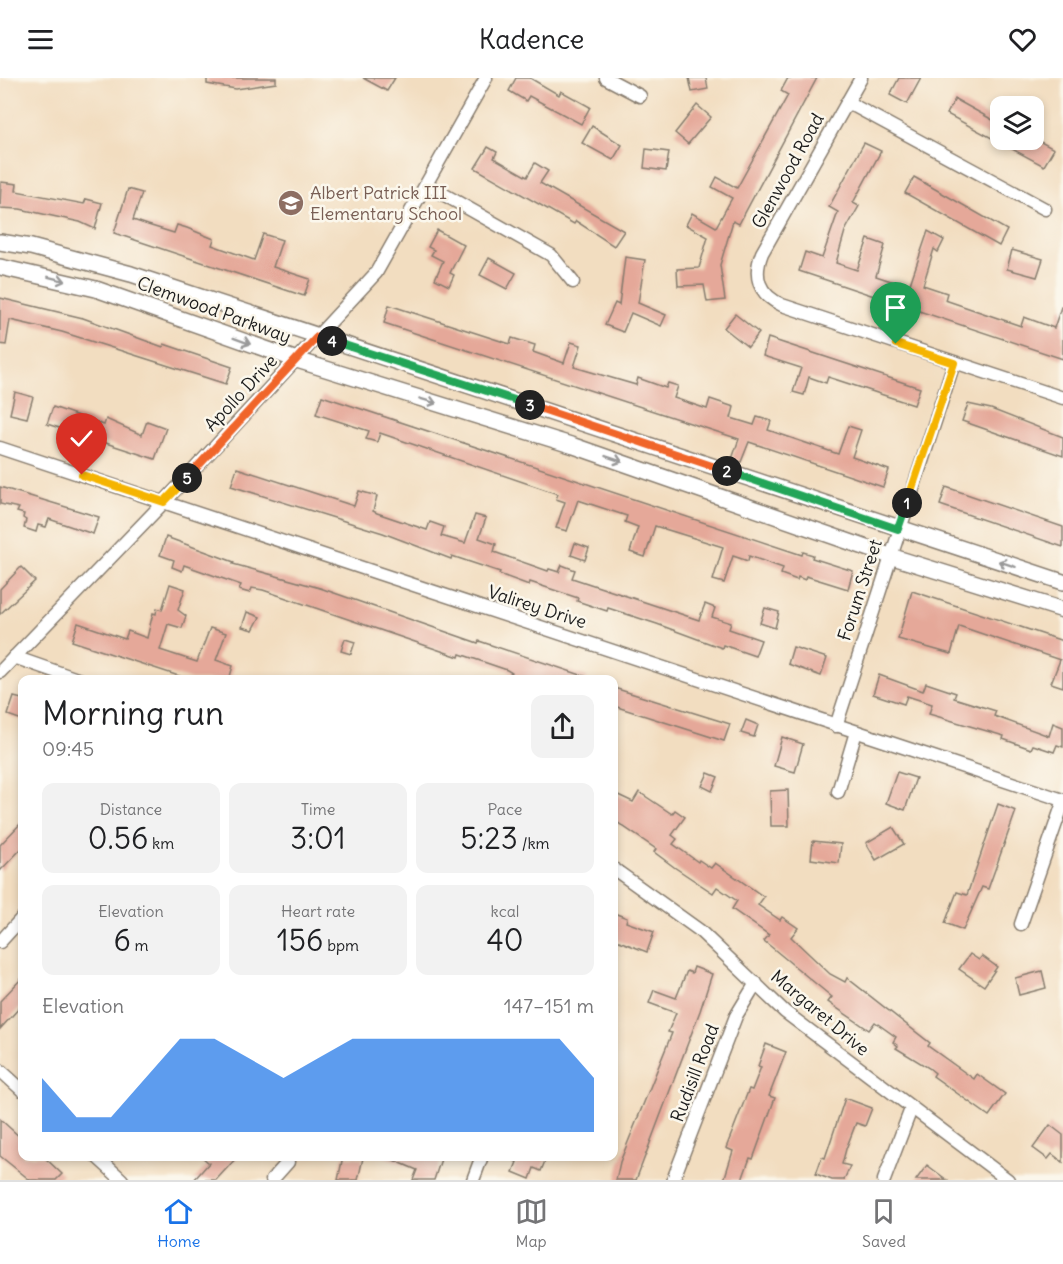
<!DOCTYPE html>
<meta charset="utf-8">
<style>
body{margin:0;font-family:Delius,sans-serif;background:#f2f2f2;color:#202124;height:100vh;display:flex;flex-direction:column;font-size:22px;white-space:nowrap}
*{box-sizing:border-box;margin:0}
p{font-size:20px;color:#757577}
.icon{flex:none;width:33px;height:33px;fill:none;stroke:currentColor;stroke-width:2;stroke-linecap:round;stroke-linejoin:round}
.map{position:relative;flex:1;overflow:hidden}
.panel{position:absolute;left:18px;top:597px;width:600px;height:486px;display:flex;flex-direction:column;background:#fff;border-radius:12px;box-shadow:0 3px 9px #0003}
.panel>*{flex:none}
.buttons{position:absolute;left:990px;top:18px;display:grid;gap:12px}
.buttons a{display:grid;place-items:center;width:54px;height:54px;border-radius:12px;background:#fff;box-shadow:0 3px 9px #0003;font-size:30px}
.pin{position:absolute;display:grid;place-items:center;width:51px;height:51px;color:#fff;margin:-62px -26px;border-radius:50% 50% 50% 0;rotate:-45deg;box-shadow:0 0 6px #0007}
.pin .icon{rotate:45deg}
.km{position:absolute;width:30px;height:30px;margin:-15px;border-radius:50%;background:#222;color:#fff;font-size:16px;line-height:30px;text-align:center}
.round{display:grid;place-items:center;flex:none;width:63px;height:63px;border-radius:12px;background:#f2f2f2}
.head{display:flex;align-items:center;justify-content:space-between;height:102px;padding:0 24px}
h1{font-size:33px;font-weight:600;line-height:45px}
.stats{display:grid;grid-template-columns:repeat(3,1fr);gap:9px;height:102px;padding:6px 24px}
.stats div{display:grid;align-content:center;border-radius:12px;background:#f2f2f2;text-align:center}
.stats b{font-size:30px;font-weight:600}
.stats small{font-size:16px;font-weight:400}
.stats p{font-size:16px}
.chart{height:168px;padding:12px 24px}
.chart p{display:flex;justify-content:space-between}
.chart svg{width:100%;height:108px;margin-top:6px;fill:#1a73e8;opacity:.7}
header{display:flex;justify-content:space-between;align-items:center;height:78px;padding:0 24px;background:#fff;font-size:27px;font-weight:600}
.dock{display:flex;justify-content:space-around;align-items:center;height:84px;border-top:2px solid #e0e0e0;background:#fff;font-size:16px;color:#757577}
.dock a{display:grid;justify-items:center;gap:3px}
.dock .current{color:#1a73e8}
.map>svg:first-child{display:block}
</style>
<header><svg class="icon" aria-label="menu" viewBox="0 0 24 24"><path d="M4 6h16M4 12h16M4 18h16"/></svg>Kadence<svg class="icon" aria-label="heart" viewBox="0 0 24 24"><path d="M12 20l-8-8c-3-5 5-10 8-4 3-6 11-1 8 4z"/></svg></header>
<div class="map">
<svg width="1063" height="1102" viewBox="0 0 1063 1102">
<rect width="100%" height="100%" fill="#fbf7ec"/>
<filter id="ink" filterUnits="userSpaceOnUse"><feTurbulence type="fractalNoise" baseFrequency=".0167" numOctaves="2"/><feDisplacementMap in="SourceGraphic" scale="12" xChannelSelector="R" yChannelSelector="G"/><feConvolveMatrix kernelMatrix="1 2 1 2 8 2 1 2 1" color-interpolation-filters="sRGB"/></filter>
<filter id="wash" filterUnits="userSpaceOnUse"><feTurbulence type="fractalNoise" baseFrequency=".008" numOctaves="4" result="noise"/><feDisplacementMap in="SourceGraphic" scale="24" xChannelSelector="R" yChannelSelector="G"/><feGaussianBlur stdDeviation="1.35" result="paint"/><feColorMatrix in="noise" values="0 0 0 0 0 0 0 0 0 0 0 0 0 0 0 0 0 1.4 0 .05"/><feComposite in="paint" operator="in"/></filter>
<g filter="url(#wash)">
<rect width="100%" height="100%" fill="#f2ddc0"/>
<g id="blocks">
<g fill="#e5a899">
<polygon points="207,0 276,0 276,5 236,11 207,6"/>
<polygon points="363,0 395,0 387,13"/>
<polygon points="516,0 530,0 559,17 561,13 590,29 581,46 529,18 526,23 509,13"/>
<polygon points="689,0 706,0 708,11 692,14"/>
<polygon points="788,0 817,0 739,146 733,143 720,187 725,222 707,224 704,207 678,208 677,191 699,190 708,159 686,147 692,135 716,149 732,120 712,109 717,99 737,110 788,17 781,13"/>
<polygon points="899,0 921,0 907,26 890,17"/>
<polygon points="955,21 1000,46 1000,62 1037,62 1054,71 1044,88 947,36"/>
<polygon points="697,27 711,39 688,66 675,55"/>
<polygon points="592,48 622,67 613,82 582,65"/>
<polygon points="864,65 881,73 853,125 859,128 845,153 836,185 857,192 868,161 885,167 876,198 909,209 928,153 944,162 938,174 934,171 923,207 947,215 945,222 1021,248 1024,239 1054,250 1061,229 1063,229 1063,281 799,193 805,174 822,180 838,134 829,129"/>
<polygon points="488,69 497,74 494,80 527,99 535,85 548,93 540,105 624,153 614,168 576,143 574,146 475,90"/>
<polygon points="646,71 669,74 666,93 644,90"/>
<polygon points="914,99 1007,152 999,168 905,115"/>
<polygon points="1,104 17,106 16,113 84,126 86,121 102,125 95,151 80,144 20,131 0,130"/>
<polygon points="128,111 142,115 133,142 148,147 174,155 177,147 187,150 214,161 212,167 254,182 263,156 282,162 273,189 310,201 304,218 114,155"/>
<polygon points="437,152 464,167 450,195 454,197 449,208 435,201 443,183 431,177 434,172 428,169"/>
<polygon points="1012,172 1043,181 1037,199 1007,191"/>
<polygon points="625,179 645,182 638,225 666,237 661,248 631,235 623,254 605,247 615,225 619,227"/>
<polygon points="489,180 516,195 507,211 480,197"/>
<polygon points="0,220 83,240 163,269 164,266 232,289 226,306 62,254 10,242 6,267 0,266"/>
<polygon points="389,227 510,266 512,260 535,267 533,274 564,285 571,264 581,267 574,289 636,307 638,300 666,310 668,305 678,308 674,320 707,331 710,321 734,329 731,340 754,347 757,339 771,343 768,352 838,376 848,348 861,352 852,379 889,392 883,409 749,364 741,384 732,381 739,361 384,245"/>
<polygon points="735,236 759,255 748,269 724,250"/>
<polygon points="768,260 920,310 914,327 828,299 826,305 809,299 804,317 793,314 801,290 763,278"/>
<polygon points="15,314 33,319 27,340 10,336"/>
<polygon points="322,318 802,477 803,474 813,477 812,480 853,493 848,511 806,498 805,502 798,499 797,502 781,496 783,490 749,478 748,483 733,478 724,505 713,502 723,469 655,448 645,479 630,474 638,449 625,444 627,438 578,422 567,453 556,450 565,424 556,421 558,416 380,355 377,364 366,361 369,353 316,336"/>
<polygon points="968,326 991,331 1063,359 1063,378 962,343"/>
<polygon points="53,329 104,347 106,341 142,357 147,343 166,350 155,381 47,346"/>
<polygon points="237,390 354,428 359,413 377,418 373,433 377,435 427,452 430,444 444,449 441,458 465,465 475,437 486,440 479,460 496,466 494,474 548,493 549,491 559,494 562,487 575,492 572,500 699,542 705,526 715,530 712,539 731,545 729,551 761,562 755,578 723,567 722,570 657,546 608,530 607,533 577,523 578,520 530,504 529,507 499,496 500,494 452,478 451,481 383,455 231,408"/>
<polygon points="0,409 99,439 93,456 49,441 46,449 38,447 36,454 24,450 26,442 23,440 24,436 17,434 19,430 0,426"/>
<polygon points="946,409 1063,449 1063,469 940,427"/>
<polygon points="166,459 234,484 233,486 320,510 478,565 479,563 587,599 587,602 510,602 512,595 507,592 460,576 459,579 263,512 252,510 250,515 239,512 241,507 184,487 182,493 172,489 174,482 160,477"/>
<polygon points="575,465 589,470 585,482 571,477"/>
<polygon points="21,489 35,503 0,536 0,511"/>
<polygon points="170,506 185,511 178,532 186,538 182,550 168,546 160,572 197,584 210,550 226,555 216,582 233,588 229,602 191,602 72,563 78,545 125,561 128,553 147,560 153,535 156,536 157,530 162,532"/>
<polygon points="912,513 1063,563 1063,609 1051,605 1060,582 959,548 951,576 898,561"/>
<polygon points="765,530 779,534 775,550 760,545"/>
<polygon points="247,534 260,539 253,552 242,549"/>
<polygon points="345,561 355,564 351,576 341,573"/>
<polygon points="793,569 827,580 821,598 788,586"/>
<polygon points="879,597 923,613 926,605 956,615 954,620 996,633 994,638 1049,658 1053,645 1063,649 1063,669 1057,667 1054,674 1033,667 1031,671 1003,661 1004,658 929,636 932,626 907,618 904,626 873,616"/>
<polygon points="614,610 730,646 724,663 614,628"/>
<polygon points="14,619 22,621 22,642 8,637"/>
<polygon points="746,642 758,647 754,659 741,655"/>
<polygon points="782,659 803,666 795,694 774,688"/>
<polygon points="897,694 916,700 905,732 886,725"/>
<polygon points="708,695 718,699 712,713 702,708"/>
<polygon points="788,712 789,748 771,748 770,713"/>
<polygon points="639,714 672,736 675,732 685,739 672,757 677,761 673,766 698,784 699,782 711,790 715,785 764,819 758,827 780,842 782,839 798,850 791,859 830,896 845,904 847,900 930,965 928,968 974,1001 977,996 1005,1016 989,1038 933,998 935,995 929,990 896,970 898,968 893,964 896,959 875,944 869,952 828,924 832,919 764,863 769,857 732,831 737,823 717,809 713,815 674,789 654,774 656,771 614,742 614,715 633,724"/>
<polygon points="998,726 1016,733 988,811 982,809 963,852 945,845 957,814 967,817"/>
<polygon points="22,744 22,770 0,793 0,767"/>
<polygon points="893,749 904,766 876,782 866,765"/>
<polygon points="813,763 841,766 839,785 811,781"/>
<polygon points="614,835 627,840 626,844 654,854 647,874 614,861"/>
<polygon points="970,876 979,882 982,878 997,889 984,908 959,891"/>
<polygon points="694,889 712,896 700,933 636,1102 616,1102 620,1084 672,955 668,954 676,935 649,925 654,912 676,920 687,893 692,895"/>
<polygon points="1042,893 1046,910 1019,917 1015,900"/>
<polygon points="22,900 22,927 0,951 0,923"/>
<polygon points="766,966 786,974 769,1018 775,1020 753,1081 750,1080 742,1102 724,1102 733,1073 726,1070 749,1011 752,1012 761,989 758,988"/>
<polygon points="845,1020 872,1030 865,1048 856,1045 846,1071 842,1086 850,1088 844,1102 832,1102 816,1096 822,1079 825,1080"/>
<polygon points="0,1041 22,1061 22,1078 43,1078 62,1096 56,1102 30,1102 0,1078"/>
<polygon points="1050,1047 1063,1057 1063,1084 1052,1076 1048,1081 1033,1070"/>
<polygon points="201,1078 238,1078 216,1102 194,1102 209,1085"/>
<polygon points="343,1078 363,1080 358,1102 338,1102"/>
<polygon points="384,1078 442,1078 434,1102 413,1102 417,1092"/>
<polygon points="505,1078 547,1078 541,1093 534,1090 530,1101 513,1094 517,1084"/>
<polygon points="927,1087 947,1102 916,1102"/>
</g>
</g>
</g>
<g filter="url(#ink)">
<use href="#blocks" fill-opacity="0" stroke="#877c6e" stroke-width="1.5"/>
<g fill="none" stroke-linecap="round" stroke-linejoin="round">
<g stroke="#877c6e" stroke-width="15">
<g id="minor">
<polyline points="606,0 640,18"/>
<path d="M861 0 762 175C753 198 758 216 782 227L1063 320"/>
<polyline points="847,24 1045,131"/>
<polyline points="427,107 551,177 573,204"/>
<polyline points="0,370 1063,722"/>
<polyline points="14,579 80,602"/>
<polyline points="0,594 164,424 376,195 486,0"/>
<polyline points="836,648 954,285"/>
<polyline points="838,714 856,654"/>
<polyline points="614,791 699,852 785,934 1008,1102"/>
<polyline points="1021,846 1063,725"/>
<polyline points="0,864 22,840"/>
<polyline points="0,992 22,1012"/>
<polyline points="96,1078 122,1102"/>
<polyline points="272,1102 288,1084"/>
<polyline points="473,1102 482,1078"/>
<polyline points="673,1102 736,938 756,905"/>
<polyline points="884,1102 911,1031"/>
</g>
</g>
<g stroke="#877c6e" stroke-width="18">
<g id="tertiary">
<polyline points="0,164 31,169 131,196 1063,504"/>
<polyline points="0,189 96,211 297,282 574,368 890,478 1063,532"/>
</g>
</g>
<use href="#minor" stroke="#fff" stroke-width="12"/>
<use href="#tertiary" stroke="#fff" stroke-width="15"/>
</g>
<defs><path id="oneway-shaft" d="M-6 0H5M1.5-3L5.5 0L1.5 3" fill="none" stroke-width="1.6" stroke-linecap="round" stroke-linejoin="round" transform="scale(1.5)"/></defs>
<g stroke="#999">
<use href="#oneway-shaft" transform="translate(57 201) rotate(14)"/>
<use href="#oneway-shaft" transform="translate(242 263) rotate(20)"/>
<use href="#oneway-shaft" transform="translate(428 323) rotate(17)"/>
<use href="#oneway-shaft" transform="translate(614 381) rotate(19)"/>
<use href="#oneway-shaft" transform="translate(1007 486) rotate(-162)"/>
</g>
</g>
<g fill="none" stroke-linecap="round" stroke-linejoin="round" filter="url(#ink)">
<g stroke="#fff" stroke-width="12">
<polyline id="split-1" points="896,266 954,285 907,425"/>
</g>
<g stroke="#fff" stroke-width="12">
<polyline id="split-2" points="727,393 898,451 907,425"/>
</g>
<g stroke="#fff" stroke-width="12">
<polyline id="split-3" points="530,327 727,393"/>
</g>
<g stroke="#fff" stroke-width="12">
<polyline id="split-4" points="332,263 530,327"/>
</g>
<g stroke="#fff" stroke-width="12">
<polyline id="split-5" points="187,400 317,259 332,263"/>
</g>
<g stroke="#fff" stroke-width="12">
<polyline id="split-6" points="82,397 164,424 187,400"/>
</g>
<use href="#split-1" stroke="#f5b400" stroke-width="8"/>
<use href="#split-2" stroke="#22a559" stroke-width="8"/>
<use href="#split-3" stroke="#f0652b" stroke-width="8"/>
<use href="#split-4" stroke="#22a559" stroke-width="8"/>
<use href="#split-5" stroke="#f0652b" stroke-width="8"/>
<use href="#split-6" stroke="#f5b400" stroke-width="8"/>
</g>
<defs>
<g id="school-disc" transform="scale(1.35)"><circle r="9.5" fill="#8d6e63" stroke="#fbf7ec"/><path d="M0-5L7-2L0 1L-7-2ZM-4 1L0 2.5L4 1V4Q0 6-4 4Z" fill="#fff"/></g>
</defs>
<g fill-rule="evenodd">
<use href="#school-disc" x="291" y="125"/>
</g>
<g text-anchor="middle" stroke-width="5" stroke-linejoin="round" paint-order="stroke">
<g font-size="18" fill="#1c1c1c" stroke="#fbf7ec">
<text transform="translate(788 93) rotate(-61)" y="6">Glenwood Road</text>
<text transform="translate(214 232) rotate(20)" y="6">Clemwood Parkway</text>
<text transform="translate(241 315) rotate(-47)" y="6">Apollo Drive</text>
<text transform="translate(860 512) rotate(-72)" y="6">Forum Street</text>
<text transform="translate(537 529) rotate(18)" y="6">Valirey Drive</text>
<text transform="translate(820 935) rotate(40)" y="6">Margaret Drive</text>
<text transform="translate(695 995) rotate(-69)" y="6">Rudisill Road</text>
</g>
<g font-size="18" fill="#785e54" stroke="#fbf7ec" text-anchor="start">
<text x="310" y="121">Albert Patrick III<tspan x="310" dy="21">Elementary School</tspan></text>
</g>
</g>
</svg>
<div class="buttons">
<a><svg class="icon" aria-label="layers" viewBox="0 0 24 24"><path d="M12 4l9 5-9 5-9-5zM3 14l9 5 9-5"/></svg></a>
</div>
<div class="pin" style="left:896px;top:266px;background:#1e9e55"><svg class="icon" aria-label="arrive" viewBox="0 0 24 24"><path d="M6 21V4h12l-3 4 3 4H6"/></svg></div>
<div class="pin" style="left:82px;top:397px;background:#d93025"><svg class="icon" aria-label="check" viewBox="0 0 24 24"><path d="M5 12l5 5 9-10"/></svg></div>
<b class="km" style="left:907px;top:425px">1</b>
<b class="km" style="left:727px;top:393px">2</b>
<b class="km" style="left:530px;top:327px">3</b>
<b class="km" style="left:332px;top:263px">4</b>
<b class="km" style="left:187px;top:400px">5</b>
<section class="panel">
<div class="head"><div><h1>Morning run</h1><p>09:45</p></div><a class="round"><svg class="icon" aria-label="share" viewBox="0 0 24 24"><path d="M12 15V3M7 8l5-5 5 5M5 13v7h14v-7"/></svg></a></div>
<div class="stats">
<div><p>Distance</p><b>0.56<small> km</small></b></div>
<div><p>Time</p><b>3:01</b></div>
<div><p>Pace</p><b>5:23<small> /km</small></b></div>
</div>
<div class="stats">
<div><p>Elevation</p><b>6<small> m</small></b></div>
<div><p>Heart rate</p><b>156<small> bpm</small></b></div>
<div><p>kcal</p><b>40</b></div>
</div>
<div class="chart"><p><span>Elevation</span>147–151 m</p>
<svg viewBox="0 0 160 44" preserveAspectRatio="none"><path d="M0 44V22L10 38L20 38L30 22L40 6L50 6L60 14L70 22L80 14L90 6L100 6L110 6L120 6L130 6L140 6L150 6L160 22V44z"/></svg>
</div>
</section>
</div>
<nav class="dock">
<a class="current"><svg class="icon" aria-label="home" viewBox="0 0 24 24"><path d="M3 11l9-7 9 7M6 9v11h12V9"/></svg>Home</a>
<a><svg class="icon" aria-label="map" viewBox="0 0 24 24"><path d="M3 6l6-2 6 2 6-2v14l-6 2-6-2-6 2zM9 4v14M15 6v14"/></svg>Map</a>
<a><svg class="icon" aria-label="saved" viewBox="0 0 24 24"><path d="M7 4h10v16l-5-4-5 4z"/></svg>Saved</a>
</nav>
